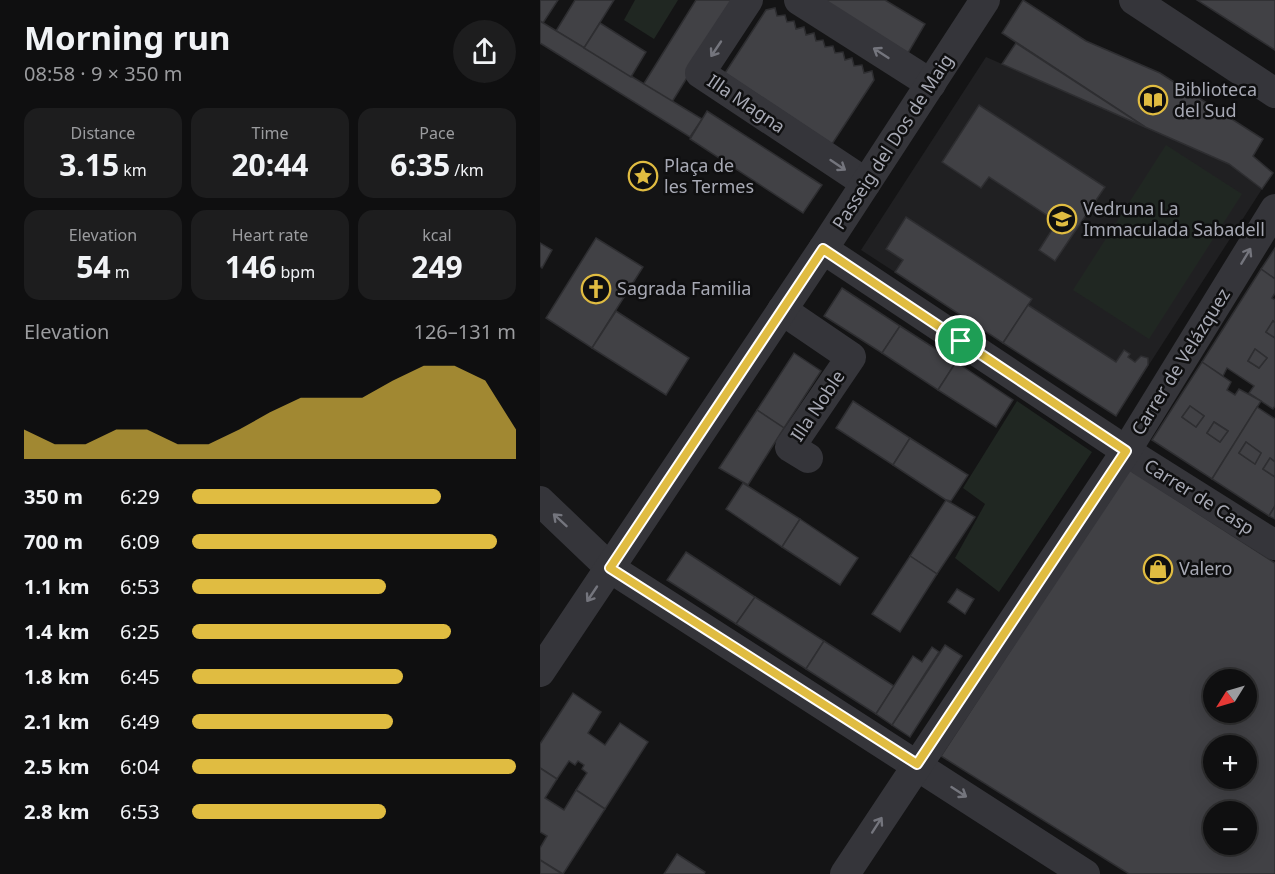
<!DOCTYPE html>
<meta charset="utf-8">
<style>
body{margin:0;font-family:"Noto Sans",sans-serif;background:#1d1d1e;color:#f1f3f6;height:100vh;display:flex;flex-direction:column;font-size:22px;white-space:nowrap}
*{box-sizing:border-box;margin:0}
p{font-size:20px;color:#9b9c9f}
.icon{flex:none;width:33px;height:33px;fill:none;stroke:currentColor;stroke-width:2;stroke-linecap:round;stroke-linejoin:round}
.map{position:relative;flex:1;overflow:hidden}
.sheet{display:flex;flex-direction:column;background:#0f0f10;width:540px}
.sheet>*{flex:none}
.needle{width:39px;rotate:233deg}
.tools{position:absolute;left:663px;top:669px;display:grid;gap:12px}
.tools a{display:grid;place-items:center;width:54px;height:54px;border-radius:50%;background:#0f0f10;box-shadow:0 3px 15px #0003,0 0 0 2px #2f2f30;font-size:30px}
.pin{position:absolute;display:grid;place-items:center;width:51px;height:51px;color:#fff;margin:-26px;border:3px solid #fff;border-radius:50%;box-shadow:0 2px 6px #0007}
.round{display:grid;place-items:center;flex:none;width:63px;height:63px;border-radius:32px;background:#1d1d1e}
.head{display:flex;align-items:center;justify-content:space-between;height:102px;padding:0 24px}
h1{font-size:33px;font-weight:700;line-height:45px}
.metrics{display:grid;grid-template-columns:repeat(3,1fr);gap:9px;height:102px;padding:6px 24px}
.metrics div{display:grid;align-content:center;border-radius:15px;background:#1d1d1e;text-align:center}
.metrics b{font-size:30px;font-weight:700}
.metrics small{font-size:16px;font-weight:400}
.metrics p{font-size:16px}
.chart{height:168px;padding:12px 24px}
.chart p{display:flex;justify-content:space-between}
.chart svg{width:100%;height:108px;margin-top:6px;fill:#e0bc41;opacity:.7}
ul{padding:0 24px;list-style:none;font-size:20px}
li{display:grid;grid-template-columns:96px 72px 1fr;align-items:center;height:45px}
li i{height:15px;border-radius:8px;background:#e0bc41}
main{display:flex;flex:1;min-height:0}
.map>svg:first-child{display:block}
</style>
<main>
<section class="sheet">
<div class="head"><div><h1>Morning run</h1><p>08:58 · 9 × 350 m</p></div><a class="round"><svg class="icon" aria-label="share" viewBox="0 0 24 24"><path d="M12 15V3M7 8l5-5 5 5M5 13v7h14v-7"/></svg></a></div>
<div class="metrics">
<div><p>Distance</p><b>3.15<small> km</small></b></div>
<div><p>Time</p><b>20:44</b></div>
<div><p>Pace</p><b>6:35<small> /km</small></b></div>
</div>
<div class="metrics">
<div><p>Elevation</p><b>54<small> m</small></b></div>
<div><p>Heart rate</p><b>146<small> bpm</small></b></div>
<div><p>kcal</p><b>249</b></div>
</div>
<div class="chart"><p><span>Elevation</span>126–131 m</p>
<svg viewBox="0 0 160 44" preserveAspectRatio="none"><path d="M0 44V32L10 38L20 38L30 32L40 32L50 38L60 38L70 32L80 25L90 19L100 19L110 19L120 12L130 6L140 6L150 12L160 32V44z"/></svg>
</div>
<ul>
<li><b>350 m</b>6:29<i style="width:77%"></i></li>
<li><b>700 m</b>6:09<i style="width:94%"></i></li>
<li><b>1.1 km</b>6:53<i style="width:60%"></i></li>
<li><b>1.4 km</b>6:25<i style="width:80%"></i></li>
<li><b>1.8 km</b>6:45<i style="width:65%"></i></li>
<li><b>2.1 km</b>6:49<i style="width:62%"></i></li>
<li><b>2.5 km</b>6:04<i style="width:100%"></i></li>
<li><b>2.8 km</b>6:53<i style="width:60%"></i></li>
</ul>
</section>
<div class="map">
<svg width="735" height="874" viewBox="0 0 735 874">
<rect width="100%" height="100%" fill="#141415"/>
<polygon fill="#202022" points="446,57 689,164 722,189 576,416 321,250"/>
<g fill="#202722">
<polygon points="95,0 138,0 114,39 84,20"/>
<polygon points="626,145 702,194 609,339 533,290"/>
<polygon points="477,401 552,452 459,592 415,558 445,504 423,488"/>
</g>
<g fill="#414145" stroke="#2e2e31" stroke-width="1.5" fill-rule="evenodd">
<polygon points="0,0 18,0 3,23 0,21"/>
<polygon points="35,0 74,0 44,48 16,31"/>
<polygon points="156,0 195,0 132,102 103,85"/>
<polygon points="282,0 345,0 385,24 368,53"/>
<polygon points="483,0 546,41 620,73 723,139 713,156 733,173 722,189 689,164 605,127 462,33"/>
<polygon points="657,0 735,0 735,50 710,34"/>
<polygon points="235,8 237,16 245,15 247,22 254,21 256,29 264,27 266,35 274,33 276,41 283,40 285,47 293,46 295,53 303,52 305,60 312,58 314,66 322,65 324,73 332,71 334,80 292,144 185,73 226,10"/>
<polygon points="0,21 162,119 150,137 0,43"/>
<polygon points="60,23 106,52 91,77 44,48"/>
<polygon points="476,43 605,127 462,64"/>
<polygon points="439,105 565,187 515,261 499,250 517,222 449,177 441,188 402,162"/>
<polygon points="167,111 282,185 263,213 150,139"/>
<polygon points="366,217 492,299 463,343 355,272 363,260 346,249"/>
<polygon points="56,238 103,267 52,348 6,318"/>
<polygon points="0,243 12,250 2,268 0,266"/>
<polygon points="735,248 735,279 721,269"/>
<path d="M721 269 735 279V293L732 298 735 300V323L733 321 726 332 735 338V406L733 409 709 393 714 386 687 368 683 376 662 362ZM715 349 727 358 719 368 708 361Z"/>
<polygon points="302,288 360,326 342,353 284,316"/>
<polygon points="488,305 576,362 584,350 590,354 588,357 595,362 601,356 608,358 608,365 576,416 463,343"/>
<polygon points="76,311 149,358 126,395 52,348"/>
<polygon points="733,321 735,323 735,338 726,332"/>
<polygon points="360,326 416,362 398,390 342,353"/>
<polygon points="715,349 727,358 719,368 708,361"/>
<polygon points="254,353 281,371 244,428 217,410"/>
<polygon points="416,362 473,400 456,427 398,390"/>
<path d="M662 362 691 382 687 390 695 395 699 389 721 401 672 479 612 440ZM650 406 664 416 656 427 642 417ZM674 422 688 431 680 442 667 433Z"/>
<polygon points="313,401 370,438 353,465 296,428"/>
<polygon points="650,406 664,416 656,427 642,417"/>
<path d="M717 407 735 419V462L730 458 723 469 735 477V506L729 516 672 479ZM706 442 721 453 715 464 699 453Z"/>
<polygon points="217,410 244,428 208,485 179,468"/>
<polygon points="674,422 688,431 680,442 667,433"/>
<polygon points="370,438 428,475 411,501 406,500 353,465"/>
<polygon points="706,442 721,453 715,464 699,453"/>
<polygon points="730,458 735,462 735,477 723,469"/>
<path d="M589 469 735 563V874H589L401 756ZM674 680H706V712H674ZM674 746H706V778H674ZM674 812H706V844H674Z"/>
<polygon points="203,483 260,519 242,547 186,509"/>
<polygon points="406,500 435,517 397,574 370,556"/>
<polygon points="735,506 735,519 729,516"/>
<polygon points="260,519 318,558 300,585 242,547"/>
<polygon points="146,552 215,597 196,624 127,580"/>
<polygon points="370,556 397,574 360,632 332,614"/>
<polygon points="417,589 434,599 425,614 408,602"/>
<polygon points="215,597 284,641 266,669 196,624"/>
<polygon points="284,641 354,686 336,714 266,669"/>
<polygon points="405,645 422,656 370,737 352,725"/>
<polygon points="392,647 399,652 352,725 336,714 373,656 382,662"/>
<polygon points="33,693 61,712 48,733 65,745 80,723 108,742 65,809 36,790 47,773 42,769 44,765 38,761 35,765 29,761 17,779 0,768 0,744"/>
<polygon points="0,768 17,779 5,798 24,810 36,790 65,809 23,874 0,860 0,848 7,836 0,832"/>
<polygon points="137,854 165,872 164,874 124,874"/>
<polygon points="0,860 22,874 0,874"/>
</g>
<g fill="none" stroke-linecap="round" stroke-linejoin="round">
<g stroke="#35353a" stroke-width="30">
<polyline points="208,0 160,73 326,183"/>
<polyline points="259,0 391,84"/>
<polyline points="594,0 735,93"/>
<polyline points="283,249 603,462 735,545"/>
<polyline points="242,310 311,357 250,447 268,458"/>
<polyline points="0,501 70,568 545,874"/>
<polyline points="0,672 283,249 445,0"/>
<polyline points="305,874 586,451 735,209"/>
</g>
</g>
<defs><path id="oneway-shaft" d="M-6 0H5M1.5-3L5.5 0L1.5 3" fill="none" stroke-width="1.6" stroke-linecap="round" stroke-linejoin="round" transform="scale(1.5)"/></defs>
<g stroke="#74757d">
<use href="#oneway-shaft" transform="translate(176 49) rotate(124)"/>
<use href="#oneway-shaft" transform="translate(341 53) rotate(-147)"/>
<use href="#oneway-shaft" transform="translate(298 165) rotate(34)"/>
<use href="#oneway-shaft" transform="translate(706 256) rotate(-59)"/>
<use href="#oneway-shaft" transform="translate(20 520) rotate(-137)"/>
<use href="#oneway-shaft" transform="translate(52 594) rotate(124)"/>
<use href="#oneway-shaft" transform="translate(419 792) rotate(33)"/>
<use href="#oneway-shaft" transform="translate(337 825) rotate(-57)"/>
</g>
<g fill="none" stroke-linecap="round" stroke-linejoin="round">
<g stroke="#fff" stroke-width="12">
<polygon id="route" points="283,249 586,451 377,764 70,568"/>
</g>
<use href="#route" stroke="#e0bc41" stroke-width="8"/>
</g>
<defs>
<g id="library-ring" transform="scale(1.5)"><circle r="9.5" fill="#0f0f10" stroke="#e0bc41" stroke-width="1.5"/><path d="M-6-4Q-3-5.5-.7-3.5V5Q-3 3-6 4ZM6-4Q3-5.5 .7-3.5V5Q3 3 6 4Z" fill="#e0bc41"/></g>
<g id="sight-ring" transform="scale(1.5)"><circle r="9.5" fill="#0f0f10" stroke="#e0bc41" stroke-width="1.5"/><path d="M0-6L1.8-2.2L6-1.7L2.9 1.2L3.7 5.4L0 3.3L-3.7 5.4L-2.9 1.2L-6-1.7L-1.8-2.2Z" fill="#e0bc41"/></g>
<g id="school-ring" transform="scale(1.5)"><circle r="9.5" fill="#0f0f10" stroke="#e0bc41" stroke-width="1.5"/><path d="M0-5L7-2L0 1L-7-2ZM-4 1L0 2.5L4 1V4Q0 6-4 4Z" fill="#e0bc41"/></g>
<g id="church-ring" transform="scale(1.5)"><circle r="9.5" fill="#0f0f10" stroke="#e0bc41" stroke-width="1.5"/><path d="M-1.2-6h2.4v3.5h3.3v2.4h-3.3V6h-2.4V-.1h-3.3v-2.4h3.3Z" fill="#e0bc41"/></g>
<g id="shop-ring" transform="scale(1.5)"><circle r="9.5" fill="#0f0f10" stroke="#e0bc41" stroke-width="1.5"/><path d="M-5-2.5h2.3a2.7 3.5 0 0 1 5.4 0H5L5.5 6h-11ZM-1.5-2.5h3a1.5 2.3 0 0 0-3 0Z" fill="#e0bc41"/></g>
</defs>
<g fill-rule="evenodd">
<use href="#library-ring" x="613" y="100"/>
<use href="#sight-ring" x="103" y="176"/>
<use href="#school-ring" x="522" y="219"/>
<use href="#church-ring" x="56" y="289"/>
<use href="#shop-ring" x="618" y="569"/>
</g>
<g text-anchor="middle" stroke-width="5" stroke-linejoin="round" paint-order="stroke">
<g font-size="18" fill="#a7a9b4" stroke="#0f0f10" text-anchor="start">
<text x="634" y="96">Biblioteca<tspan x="634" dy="21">del Sud</tspan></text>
<text x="124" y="172">Plaça de<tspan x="124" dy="21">les Termes</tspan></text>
<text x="543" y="215">Vedruna La<tspan x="543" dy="21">Immaculada Sabadell</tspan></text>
<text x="77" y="295">Sagrada Familia</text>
<text x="639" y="575">Valero</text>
</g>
<g font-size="18" fill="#a7a9b4" stroke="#0f0f10">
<text transform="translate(206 104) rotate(34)" y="6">Illa Magna</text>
<text transform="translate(353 142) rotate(-57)" y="6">Passeig del Dos de Maig</text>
<text transform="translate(641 362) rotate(-58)" y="6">Carrer de Velázquez</text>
<text transform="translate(278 406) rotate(-56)" y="6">Illa Noble</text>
<text transform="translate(659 497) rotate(32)" y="6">Carrer de Casp</text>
</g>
</g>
</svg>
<div class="tools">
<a><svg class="needle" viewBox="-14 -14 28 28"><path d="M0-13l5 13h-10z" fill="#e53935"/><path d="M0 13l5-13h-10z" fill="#9b9c9f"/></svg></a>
<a>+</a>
<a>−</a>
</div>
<div class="pin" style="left:421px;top:341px;background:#1e9e55"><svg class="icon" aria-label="arrive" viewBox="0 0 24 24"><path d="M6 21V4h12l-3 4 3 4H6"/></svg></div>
</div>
</main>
